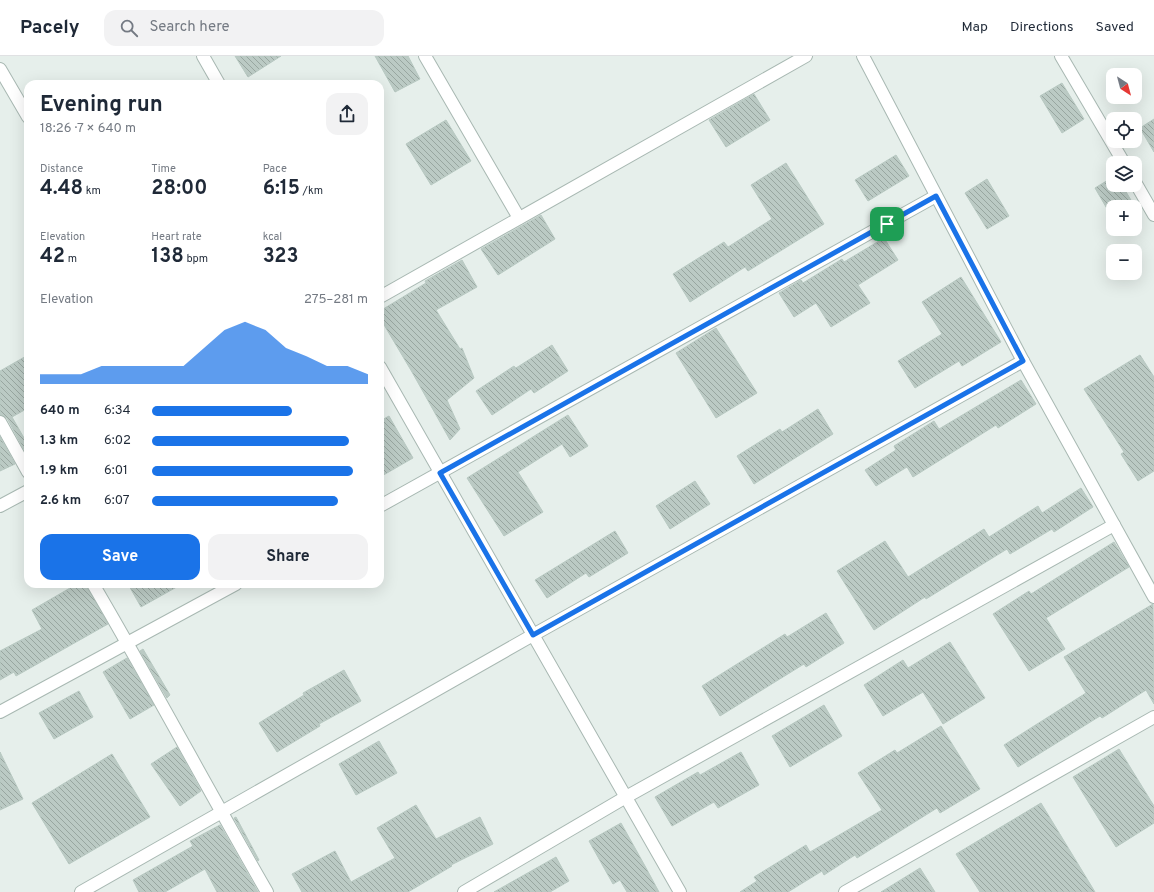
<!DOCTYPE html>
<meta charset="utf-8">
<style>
body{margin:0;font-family:Overpass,sans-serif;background:#f2f2f3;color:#1f2937;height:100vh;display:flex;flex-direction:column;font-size:15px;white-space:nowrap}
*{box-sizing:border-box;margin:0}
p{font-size:13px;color:#747a83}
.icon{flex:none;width:22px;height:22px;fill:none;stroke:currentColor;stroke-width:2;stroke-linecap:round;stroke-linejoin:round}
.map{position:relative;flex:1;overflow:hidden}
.details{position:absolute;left:24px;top:24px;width:360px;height:508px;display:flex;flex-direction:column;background:#fff;border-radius:12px;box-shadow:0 4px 16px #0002}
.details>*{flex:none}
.needle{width:26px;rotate:144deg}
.controls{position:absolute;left:1106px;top:12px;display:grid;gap:8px}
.controls a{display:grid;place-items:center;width:36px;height:36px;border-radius:8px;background:#fff;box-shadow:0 4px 16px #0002;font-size:20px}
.pin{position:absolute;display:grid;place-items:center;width:34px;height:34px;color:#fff;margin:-17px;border-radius:8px;box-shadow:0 2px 6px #0006}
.round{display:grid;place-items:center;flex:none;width:42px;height:42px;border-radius:12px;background:#f2f2f3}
.overview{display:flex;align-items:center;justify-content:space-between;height:68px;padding:0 16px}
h1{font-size:22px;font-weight:700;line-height:30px}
.stats{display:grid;grid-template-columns:repeat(3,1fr);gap:6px;height:68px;padding:4px 16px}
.stats div{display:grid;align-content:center}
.stats b{font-size:20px;font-weight:700}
.stats small{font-size:11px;font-weight:400}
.stats p{font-size:11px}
.chart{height:112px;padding:8px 16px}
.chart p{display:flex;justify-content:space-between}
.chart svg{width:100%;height:72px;margin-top:4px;fill:#1a73e8;opacity:.7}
.button{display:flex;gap:8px;margin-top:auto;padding:8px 16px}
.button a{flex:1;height:46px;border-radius:12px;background:#1a73e8;color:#fff;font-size:16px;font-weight:700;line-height:46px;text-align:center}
.button a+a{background:#f2f2f3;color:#1f2937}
ul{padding:0 16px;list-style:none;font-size:13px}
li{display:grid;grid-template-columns:64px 48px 1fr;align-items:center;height:30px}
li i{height:10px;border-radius:5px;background:#1a73e8}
header{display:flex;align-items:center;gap:24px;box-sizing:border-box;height:56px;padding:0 20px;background:#fff;border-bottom:1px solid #e0e1e3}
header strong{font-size:19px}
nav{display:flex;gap:22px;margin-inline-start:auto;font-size:14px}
.search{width:280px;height:36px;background:#f2f2f3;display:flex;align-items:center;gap:10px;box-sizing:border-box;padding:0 14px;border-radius:12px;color:#747a83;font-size:15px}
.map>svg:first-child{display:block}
</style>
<header>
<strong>Pacely</strong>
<div class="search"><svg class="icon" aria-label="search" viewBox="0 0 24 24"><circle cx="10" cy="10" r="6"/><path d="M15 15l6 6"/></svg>Search here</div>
<nav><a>Map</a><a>Directions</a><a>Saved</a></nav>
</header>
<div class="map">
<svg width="1154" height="836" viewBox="0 0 1154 836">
<defs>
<pattern id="building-back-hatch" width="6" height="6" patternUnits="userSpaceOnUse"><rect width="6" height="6" fill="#bbcac4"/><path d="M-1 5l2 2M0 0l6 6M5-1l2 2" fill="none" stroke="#98a6a0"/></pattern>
</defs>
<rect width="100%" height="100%" fill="#e6efeb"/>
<g fill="url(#building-back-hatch)" stroke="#b8c9c2">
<polygon points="235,0 281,0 248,21"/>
<polygon points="375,0 408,0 420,23 395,36"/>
<polygon points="1062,27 1084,63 1062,77 1040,40"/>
<polygon points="754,38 770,64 726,91 709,64"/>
<polygon points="1154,63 1154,96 1140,72"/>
<polygon points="446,64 471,105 431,129 406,88"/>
<polygon points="896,99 909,120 868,145 855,124"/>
<polygon points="786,107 824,168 748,215 745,211 690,246 673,218 724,186 728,191 772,163 751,129"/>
<polygon points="1113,121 1113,129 1122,129 1138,156 1135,158 1135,151 1113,151 1113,163 1095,132"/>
<polygon points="987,123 1009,160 987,173 965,137"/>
<polygon points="541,159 555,183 498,219 481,193"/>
<polygon points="884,182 898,204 858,229 870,247 831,271 816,247 794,261 779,237 801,224 803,227 842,203 844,206"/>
<polygon points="462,204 477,231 436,254 460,293 462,292 474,322 447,344 460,373 450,384 412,316 380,262 380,255 426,227 425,225"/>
<polygon points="961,221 1001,286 962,310 959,305 915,332 898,305 942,278 922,246"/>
<polygon points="716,272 757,337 716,362 676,297"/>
<polygon points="552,289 568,315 534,337 531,333 492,359 476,335 514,310 516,312"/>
<polygon points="28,299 28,352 12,361 28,389 28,401 7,362 0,359 0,315"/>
<polygon points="1140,299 1154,321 1154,415 1138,425 1121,398 1124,396 1084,333"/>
<polygon points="1021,324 1036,348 998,372 996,369 913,421 907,411 876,430 865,414 896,394 894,390 934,365 939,373"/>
<polygon points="818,353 833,378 754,428 737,400 780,373 782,376"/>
<polygon points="568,359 588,390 570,401 562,388 518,416 543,456 504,480 467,422"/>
<polygon points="389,360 413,402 380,421 380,365"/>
<polygon points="0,381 15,408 0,415"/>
<polygon points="695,425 710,448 670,473 656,450"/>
<polygon points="1081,432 1093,451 1054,476 1052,473 1010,498 1007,493 926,543 925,541 874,574 837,515 885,485 908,521 984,473 989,481 1038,450 1042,457"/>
<polygon points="615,475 628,497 589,521 586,517 547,542 535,524"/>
<polygon points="1114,486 1129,511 1046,562 1065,593 1029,615 993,558 1029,535 1031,538"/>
<polygon points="77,528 86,528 108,568 16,620 14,616 0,624 0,595 42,573 32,554"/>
<polygon points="128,528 182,528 141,551"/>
<polygon points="1153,548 1154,648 1146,634 1102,662 1100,660 1018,711 1004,689 1086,637 1064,601"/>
<polygon points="826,557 844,587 806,611 804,608 720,660 702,630 785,578 787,581"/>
<polygon points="950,586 985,642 943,668 923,636 883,660 864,629 903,604 908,612"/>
<polygon points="143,593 170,639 167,642 140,595"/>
<polygon points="127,602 154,649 130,663 103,616"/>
<polygon points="344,614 361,645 319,668 320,670 277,696 259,667 304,639 303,637"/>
<polygon points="79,635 93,661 54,683 39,657"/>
<polygon points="824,649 842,680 790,711 772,680"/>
<polygon points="941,670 980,733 940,757 937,752 857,802 855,799 824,819 822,815 788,836 740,836 757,825 754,821 806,789 810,796 882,754 858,717 895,694 897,697"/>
<polygon points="379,685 397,717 356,739 339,708"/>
<polygon points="177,691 201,735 180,750 151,708"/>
<polygon points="1119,693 1154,750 1154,767 1116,791 1073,721"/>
<polygon points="0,696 23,743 0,754"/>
<polygon points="741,696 759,729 718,752 714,746 672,770 655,741 698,716 700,719"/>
<polygon points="112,698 150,761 69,808 32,747"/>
<polygon points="1041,747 1095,836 980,836 956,798"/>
<polygon points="416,749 436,783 480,761 493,788 451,809 452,810 408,836 302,836 292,818 335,795 351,826 395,802 377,772"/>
<polygon points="236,761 259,804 258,805 234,762"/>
<polygon points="621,767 645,810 659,836 627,836 620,824 613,828 589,785"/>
<polygon points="220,769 258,836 217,836 205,813 165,836 139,836 133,824 193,790 190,785"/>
<polygon points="556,801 569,825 550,836 494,836"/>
<polygon points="920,812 935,836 881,836"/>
</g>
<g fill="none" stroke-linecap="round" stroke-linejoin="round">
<g stroke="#a8b8b2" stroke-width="14">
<g id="minor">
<polyline points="203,0 219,28"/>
<polyline points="425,0 519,162"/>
<polyline points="863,0 1023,305 1154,541"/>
<polyline points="1061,0 1124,107"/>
<polyline points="0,13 28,61"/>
<polyline points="1135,126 1154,159"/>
<polyline points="380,241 806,0"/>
<polyline points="380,311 680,836"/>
<polyline points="0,366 28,416"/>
<polyline points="0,450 28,435"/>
<polyline points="380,450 936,140"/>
<path d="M93 528C153 630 208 734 267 836"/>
<polyline points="0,656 236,528"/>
<polyline points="81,836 533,579 1023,305"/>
<polyline points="464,836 626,741 1114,469"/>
<polyline points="845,836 1154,661"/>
</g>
</g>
<use href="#minor" stroke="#fff" stroke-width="12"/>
</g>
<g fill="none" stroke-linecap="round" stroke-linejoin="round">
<g stroke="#fff" stroke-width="8">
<polygon id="route" points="936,140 1023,305 533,579 440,417"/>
</g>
<use href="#route" stroke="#1a73e8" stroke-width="5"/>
</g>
</svg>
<div class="controls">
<a><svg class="needle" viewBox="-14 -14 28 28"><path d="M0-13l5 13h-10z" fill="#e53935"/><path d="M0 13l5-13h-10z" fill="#747a83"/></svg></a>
<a><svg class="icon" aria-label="locate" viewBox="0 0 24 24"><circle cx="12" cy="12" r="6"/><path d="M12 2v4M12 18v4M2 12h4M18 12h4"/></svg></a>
<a><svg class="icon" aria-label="layers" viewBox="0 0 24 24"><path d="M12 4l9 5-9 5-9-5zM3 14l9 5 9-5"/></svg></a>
<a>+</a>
<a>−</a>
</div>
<div class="pin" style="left:887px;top:168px;background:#1e9e55"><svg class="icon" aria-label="arrive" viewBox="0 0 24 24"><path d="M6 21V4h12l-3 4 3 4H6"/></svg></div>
<section class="details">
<div class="overview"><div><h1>Evening run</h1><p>18:26 · 7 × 640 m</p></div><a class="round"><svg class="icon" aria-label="share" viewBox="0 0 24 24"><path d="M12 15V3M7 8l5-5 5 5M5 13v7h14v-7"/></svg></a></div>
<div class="stats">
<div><p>Distance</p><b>4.48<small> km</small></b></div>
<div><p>Time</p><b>28:00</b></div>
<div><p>Pace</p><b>6:15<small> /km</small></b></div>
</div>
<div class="stats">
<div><p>Elevation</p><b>42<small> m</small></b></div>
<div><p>Heart rate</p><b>138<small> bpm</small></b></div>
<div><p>kcal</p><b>323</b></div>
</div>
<div class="chart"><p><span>Elevation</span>275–281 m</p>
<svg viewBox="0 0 160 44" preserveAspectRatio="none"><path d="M0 44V38L10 38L20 38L30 33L40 33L50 33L60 33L70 33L80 22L90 11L100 6L110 11L120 22L130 27L140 33L150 33L160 38V44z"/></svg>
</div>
<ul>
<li><b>640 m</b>6:34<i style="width:65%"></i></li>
<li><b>1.3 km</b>6:02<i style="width:91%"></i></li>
<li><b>1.9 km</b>6:01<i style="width:93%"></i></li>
<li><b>2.6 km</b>6:07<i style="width:86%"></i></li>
</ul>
<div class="button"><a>Save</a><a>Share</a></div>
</section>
</div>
